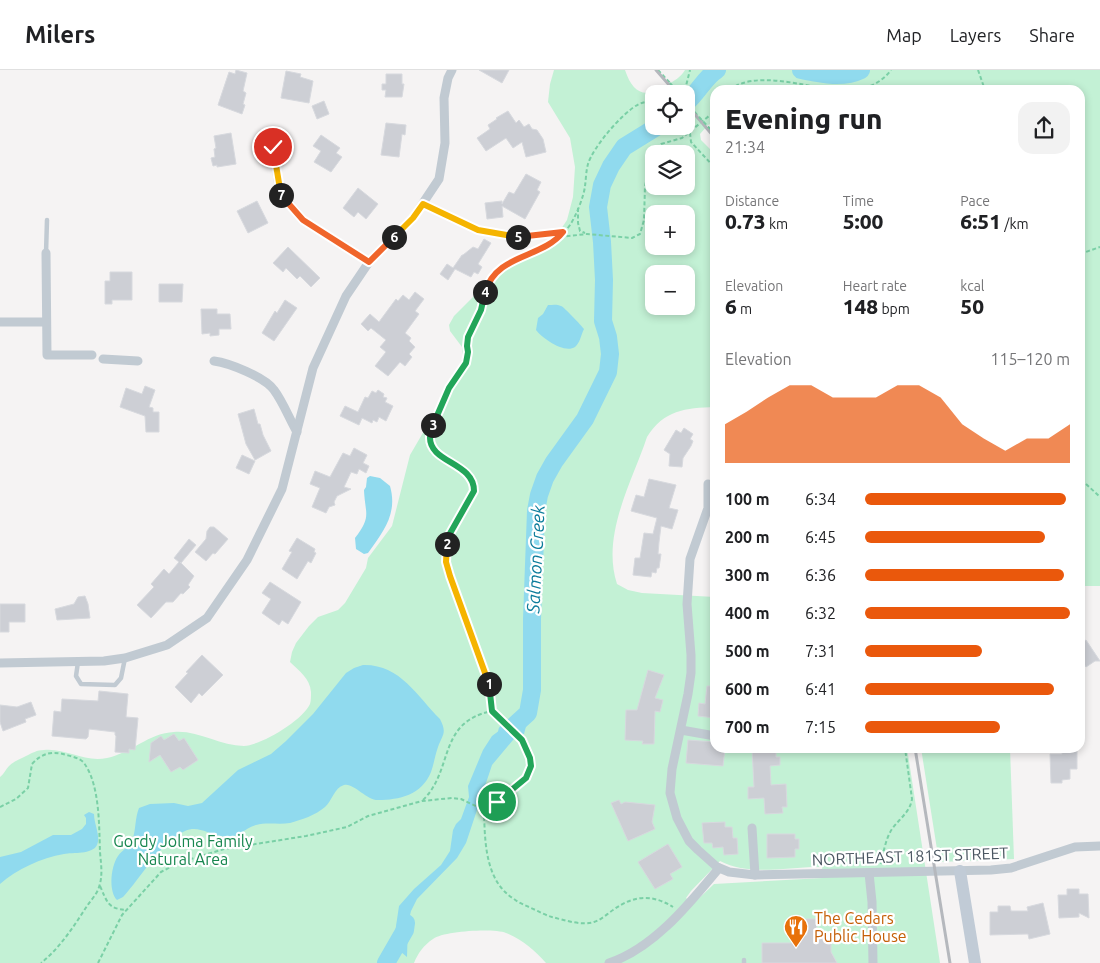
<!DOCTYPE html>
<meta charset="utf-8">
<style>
body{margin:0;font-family:Ubuntu,sans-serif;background:#f2f2f2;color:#202124;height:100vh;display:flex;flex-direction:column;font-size:19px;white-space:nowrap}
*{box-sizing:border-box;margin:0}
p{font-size:16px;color:#757577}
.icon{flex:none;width:28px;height:28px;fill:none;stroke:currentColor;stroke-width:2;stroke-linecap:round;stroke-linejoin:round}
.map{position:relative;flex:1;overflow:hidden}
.drawer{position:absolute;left:710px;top:15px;width:375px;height:668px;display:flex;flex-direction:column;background:#fff;border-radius:15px;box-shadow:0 2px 8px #0003}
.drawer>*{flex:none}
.buttons{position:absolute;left:645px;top:15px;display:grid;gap:10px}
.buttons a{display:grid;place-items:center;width:50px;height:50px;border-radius:10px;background:#fff;box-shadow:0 2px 8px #0003;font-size:25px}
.pin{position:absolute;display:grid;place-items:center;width:42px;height:42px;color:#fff;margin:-21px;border:2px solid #fff;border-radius:50%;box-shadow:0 1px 5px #0007}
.km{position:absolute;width:25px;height:25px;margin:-12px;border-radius:50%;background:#222;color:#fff;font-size:14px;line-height:25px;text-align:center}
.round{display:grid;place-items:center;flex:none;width:52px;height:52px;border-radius:15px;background:#f2f2f2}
.overview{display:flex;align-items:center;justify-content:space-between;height:85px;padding:0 15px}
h1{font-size:28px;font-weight:800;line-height:38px}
.stats{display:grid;grid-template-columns:repeat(3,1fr);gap:8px;height:85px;padding:5px 15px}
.stats div{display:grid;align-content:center}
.stats b{font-size:21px;font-weight:800}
.stats small{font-size:14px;font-weight:400}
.stats p{font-size:14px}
.chart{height:140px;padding:10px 15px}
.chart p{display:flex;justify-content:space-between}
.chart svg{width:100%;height:90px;margin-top:5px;fill:#ea580c;opacity:.7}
ul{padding:0 15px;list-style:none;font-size:16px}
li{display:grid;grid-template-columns:80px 60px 1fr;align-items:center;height:38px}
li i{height:12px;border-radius:6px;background:#ea580c}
header{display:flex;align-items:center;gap:30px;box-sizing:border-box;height:70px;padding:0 25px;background:#fff;border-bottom:1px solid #e0e0e0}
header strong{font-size:24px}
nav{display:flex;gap:28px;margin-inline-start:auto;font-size:18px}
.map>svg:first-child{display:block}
</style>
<header>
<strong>Milers</strong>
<nav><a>Map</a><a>Layers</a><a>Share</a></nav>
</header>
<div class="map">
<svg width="1100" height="893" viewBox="0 0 1100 893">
<rect width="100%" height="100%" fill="#f5f3f3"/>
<g fill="#c3f1d5" fill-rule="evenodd">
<path d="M554 0H625C633 24 645 29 667 15 674 11 681 7 685 0H1100V516H1080V20H715V52L708 55 700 64 701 70 715 84V337C685 338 664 340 647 367 632 412 601 465 617 514L628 520 642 523 715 527V678H907L940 893H837L831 882 830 865H798L797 873H762V893H546C534 880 523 870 506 863 493 858 444 861 433 869 424 875 418 883 414 893H0V707C4 704 6 699 9 696 14 691 21 689 26 686 32 683 37 680 44 680 66 678 85 693 107 688 131 683 149 663 174 662 198 660 220 676 244 676 262 675 303 650 310 634 311 631 311 626 311 622 310 608 299 601 290 592L292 582 296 573 309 556 318 547 338 540 345 533 366 498 368 488 392 456 410 385 431 349 444 322 455 305 463 287 462 277 450 261 449 255 454 246 476 224 493 200 557 165 567 150 573 127 575 97 570 68 548 32 550 14ZM654 24H686V56H654ZM654 84H686V116H654ZM654 144H686V176H654ZM654 204H686V236H654ZM720 791C750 807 789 796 822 797L823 808 714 814 693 834 686 828 691 821Z"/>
<polygon points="921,678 1010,678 1014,789 939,792"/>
</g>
<g fill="#90daee">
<path d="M548 235C552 235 557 234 561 236 563 236 582 256 584 259 581 265 580 273 575 277 564 284 542 268 536 260L538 248 543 244Z"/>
<path d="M370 406 380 408 390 416C398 444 383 462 368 483L364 484 356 479 355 468C372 446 365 444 364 420L366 417 367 408Z"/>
<path d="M363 595C400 594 417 626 440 649 447 663 443 664 438 677 435 685 434 694 431 702 422 725 399 730 378 730 366 730 353 712 344 715 334 718 332 731 325 737 316 745 301 750 290 753 279 755 267 752 256 755 242 759 239 770 221 766 208 764 198 755 185 761 161 771 141 808 123 827L117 830C108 821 111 796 118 786 122 780 131 776 133 768 136 758 135 748 139 738L150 734 174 733 188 736 202 733 238 700 271 684 286 671 313 644 346 603 354 598Z"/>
<polygon points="529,645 524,664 518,664 492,695 466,773 457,788 417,829 411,841 408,853 407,887 401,882 395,863 399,836 414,819 441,795 450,781 453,760 456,754 461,749 469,727 468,716 483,680 492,666 512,651"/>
<path d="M89 742 94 744C94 754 101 767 97 775 92 785 73 782 64 784 41 788 17 799 0 814V787L21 782 53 765H71L82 759 86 754V748L84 745Z"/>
</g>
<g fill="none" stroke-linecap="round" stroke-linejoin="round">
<g stroke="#90daee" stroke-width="18">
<path d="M801 0C821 4 842 9 861 0"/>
<path d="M686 33C698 23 705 7 717 0"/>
<polyline points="507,662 528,643 532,620 532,549 536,441 539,425 545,408 554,392 585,349 608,302 610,284 608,267 603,251 604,210 602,172 598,137 602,115 611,96 624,77 658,56"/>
<polyline points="386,893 405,860 406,853"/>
</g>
</g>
<g fill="#cdcfd5" stroke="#d7d9de">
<polygon points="236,0 247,3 243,21 246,23 243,34 245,35 242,44 218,35 229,2 235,4"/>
<polygon points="479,0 509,0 502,13"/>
<polygon points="286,1 301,4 300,7 313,11 309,33 281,28"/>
<polygon points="386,4 402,4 402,14 404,14 402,27 385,27 386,20 382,20 382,14 386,14"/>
<polygon points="324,31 329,44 317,49 312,36"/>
<polygon points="508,41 516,53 519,50 524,57 529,54 532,59 537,60 543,69 546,82 526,87 522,72 513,78 506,68 486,81 477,68 490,59 488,55 497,49 496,48"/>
<polygon points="386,53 406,55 405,65 402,64 399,87 381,85"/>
<polygon points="231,63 236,94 217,97 217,95 213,96 211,88 215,87 214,79 216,78 214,66"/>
<polygon points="321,65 340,78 336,83 342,87 331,102 314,92 321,81 313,76"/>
<polygon points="526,104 541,112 537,120 540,122 525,149 502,136 503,147 487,149 485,133 502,131 502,134 509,122 514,124"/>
<polygon points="358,118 378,134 366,149 358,142 354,147 343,138"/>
<polygon points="257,131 268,153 248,163 237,141"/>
<polygon points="484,169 491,173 478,194 482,197 478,204 474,202 471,207 455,199 448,210 440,204 447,194 453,198 462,185 463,185 473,177 478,179"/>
<polygon points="288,177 320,208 311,217 300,206 297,209 286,198 283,202 273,193"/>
<polygon points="110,202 132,202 132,230 112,230 112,234 105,234 105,211 110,211"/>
<polygon points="159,214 183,214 182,232 159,232"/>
<polygon points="415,222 424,229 415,241 419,244 405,263 411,268 409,271 415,277 409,284 412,287 405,296 400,292 388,306 375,296 386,282 380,277 386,270 371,258 368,261 361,254 370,244 379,252 396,229 398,231 403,225 409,230"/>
<polygon points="285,230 297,238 274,271 262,263 275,241 277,243"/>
<polygon points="201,239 217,239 217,244 230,244 231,259 219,259 219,265 210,266 210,263 202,264"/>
<polygon points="145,316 155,320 149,337 153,338 153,342 159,342 159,362 146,362 145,346 120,337 126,318 142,324"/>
<polygon points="378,320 384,324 383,327 387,328 385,332 393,336 386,351 379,347 377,352 373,350 372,353 362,348 359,355 340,346 345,336 358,342 365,327 368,328 372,321 376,323"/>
<polygon points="254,339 258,354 260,354 263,365 271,381 255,390 246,374 238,344"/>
<polygon points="684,358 693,364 690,369 693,371 691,376 683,388 682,397 669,396 670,384 664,380 676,360 681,363"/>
<polygon points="354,378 367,385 363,393 369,396 366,403 359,399 357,404 351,402 344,417 351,419 337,426 334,432 335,435 329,437 326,443 312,437 320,418 310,414 315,401 330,407 343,383 350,386"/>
<polygon points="242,385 255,391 249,404 236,398"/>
<polygon points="649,409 676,415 669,438 678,440 672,459 661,456 659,472 658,484 661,484 659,498 657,498 656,503 652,502 651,507 633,505 635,488 640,488 644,463 653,464 657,448 631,441 636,425 644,427"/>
<polygon points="210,457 214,457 228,469 215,484 213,483 206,491 195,482 206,469 207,461"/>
<polygon points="297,468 315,479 314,482 316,483 311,493 308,491 297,509 282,499 292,482 289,481"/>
<polygon points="189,469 196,475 181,493 180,492 194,506 188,515 190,517 183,524 181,523 173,532 166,532 151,548 137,535 154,517 151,514 164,499 169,504 179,492 174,488"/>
<polygon points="270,512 301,532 288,554 282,550 279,555 262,543 271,529 262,523"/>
<polygon points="85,526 88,534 90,548 57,550 55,539 74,534 78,527"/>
<polygon points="0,534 25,534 25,552 9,552 9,562 0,562"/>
<polygon points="1086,570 1100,591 1095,591 1086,597 1080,589 1080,574"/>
<polygon points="202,585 223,605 202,626 199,623 191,633 175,617 188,603 186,602"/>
<polygon points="648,600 664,605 655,628 663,630 660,642 655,641 654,674 642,674 643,671 625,670 626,640 637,640"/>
<polygon points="707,616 715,616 715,648 698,646 699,633 705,634"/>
<polygon points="99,621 128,624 126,647 138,648 135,680 129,679 129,683 115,682 116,666 115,665 115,662 89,659 88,667 86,669 52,666 54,641 61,642 62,629 98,631"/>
<polygon points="31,632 36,645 25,649 26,652 3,661 0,652 0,635 17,637"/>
<polygon points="174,664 179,671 184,668 198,690 183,700 180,697 171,702 160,685 149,692 151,673 161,666 164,670"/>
<polygon points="688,670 715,672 715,678 725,678 723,696 686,693"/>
<polygon points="752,678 776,678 776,687 780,687 780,695 770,696 771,715 786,714 787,737 782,737 783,743 765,744 764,728 748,729 748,717 754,717"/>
<polygon points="1062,678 1073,678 1073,681 1077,681 1077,699 1070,699 1070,709 1062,710 1062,713 1051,713 1050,684 1062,684"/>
<polygon points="619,730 621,734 625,732 655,735 652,752 655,759 628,771 611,733"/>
<polygon points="725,752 725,757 732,757 733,768 737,768 738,784 724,785 723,777 713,778 712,773 704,773 702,753"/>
<polygon points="767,764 795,764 795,769 799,769 799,779 795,779 795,787 767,788"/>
<polygon points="668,774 682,797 670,804 673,809 655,819 638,792"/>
<polygon points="1067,819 1079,819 1079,824 1088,824 1089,848 1079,843 1079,847 1059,848 1058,825 1067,825"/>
<polygon points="1043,833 1050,864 1029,869 1028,864 990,865 990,842 998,842 998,836 1010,836 1011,841 1028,841 1027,837"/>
<polygon points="806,849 816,849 817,865 831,865 831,882 837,893 762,893 762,873 797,873 797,865 807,865"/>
</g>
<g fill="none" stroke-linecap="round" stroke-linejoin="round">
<g stroke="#7ad0a6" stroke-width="2" stroke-dasharray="4 2.5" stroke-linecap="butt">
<polyline points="658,0 670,13"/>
<polyline points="978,0 985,20"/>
<path d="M730 20C753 0 805 16 833 20"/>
<path d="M858 20C871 17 883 11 891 0"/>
<polyline points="678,24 686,16 690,0"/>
<polyline points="686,32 699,47"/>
<polyline points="690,63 691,72 715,98"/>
<polyline points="715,64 715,65"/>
<polyline points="432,138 478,160 519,167 563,162"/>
<polyline points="578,138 578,153 580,161 585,163"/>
<polyline points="560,167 587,164 632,168 640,164 644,150 645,116 652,87 661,74 682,68 715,41"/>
<polyline points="1080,184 1100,177"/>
<polyline points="1080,414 1085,413 1100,427"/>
<path d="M423 730C454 700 437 652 492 641"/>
<path d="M0 737 16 729 28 718 32 694C41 684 50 681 63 684 69 686 79 687 84 693 100 715 99 756 100 782 101 794 103 806 99 817 97 824 91 830 87 836 74 856 60 878 41 893"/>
<path d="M484 749 493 736 526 708 529 702 531 692 522 671 492 641 487 606 470 566 446 492V476L449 467 474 421C474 392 427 393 430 366 432 351 444 326 452 313 457 306 463 300 467 291 470 283 466 275 468 266 471 257 477 250 480 242 488 223 483 215 500 199 522 179 552 181 570 155 576 146 584 126 585 116 586 109 586 101 588 94 593 77 623 42 639 34 644 32 649 31 654 31"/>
<path d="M881 794C883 783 886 768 892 759 900 748 910 742 912 729L905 678"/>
<path d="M100 816C107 831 107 839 127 840"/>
<path d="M98 893 122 845 161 802 178 793 224 779 306 766 347 757 368 746 422 731 452 728 461 729 482 739 484 742C485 772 485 811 514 829 519 833 525 835 531 838 538 841 545 845 552 847 564 850 582 856 594 852 601 850 607 844 613 840 634 825 652 824 673 837"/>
</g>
<g stroke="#c1cad2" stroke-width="4.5">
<polyline points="46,183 47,150"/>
<polyline points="78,592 76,606 81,614 115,615 121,608 125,588"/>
<polyline points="744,890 744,893"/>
</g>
<g stroke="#c1cad2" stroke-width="9">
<polyline points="273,77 280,123 303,150 369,192"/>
<polyline points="46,183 47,285 92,285"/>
<polyline points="0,252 46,252"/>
<polyline points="103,289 138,291"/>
<path d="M214 291C229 293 265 307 274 320 283 332 289 348 297 362"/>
<polyline points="708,414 708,438 690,489 687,534 691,585 691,603 688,624 672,699 670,723 677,748 689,771 698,780 717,797 729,802 755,805 991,800 1011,798 1075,777 1100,776"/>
<polyline points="0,593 104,591 125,588 167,575 207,548 247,490 282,419 313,298 346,226 369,192 413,148 439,109 445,73 444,28 448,8 452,0"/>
<polyline points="681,660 715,666"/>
<polyline points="752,758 755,805"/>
<polyline points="869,803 872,832 873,893"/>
<path d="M609 893C654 878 689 834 719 798"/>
</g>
<polyline stroke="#c1cbd6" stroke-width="12" points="960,801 975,893"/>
<g stroke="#b5b8bd" stroke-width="3">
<polyline points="656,0 677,24"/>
<polyline points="686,34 715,68"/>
<polyline points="915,678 950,893"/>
</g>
<g stroke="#7ad0a6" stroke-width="2" stroke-dasharray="4 2.5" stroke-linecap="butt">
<polyline points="670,13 679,24"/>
<polyline points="699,47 715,64"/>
</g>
</g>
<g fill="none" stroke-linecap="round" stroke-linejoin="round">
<g stroke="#fff" stroke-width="10">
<polyline id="split-1" points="489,614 492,641 522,670 530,688 531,696 526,708 497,732"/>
</g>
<g stroke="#fff" stroke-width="10">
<polyline id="split-2" points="447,474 446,492 450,506 489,614"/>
</g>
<g stroke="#fff" stroke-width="10">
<path id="split-3" d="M433 355C432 359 430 363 430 367 429 393 474 392 474 421L448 467 447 474"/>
</g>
<g stroke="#fff" stroke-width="10">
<polyline id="split-4" points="433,355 449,318 466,293 468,282 467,276 468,267 481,240 485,222"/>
</g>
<g stroke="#fff" stroke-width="10">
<path id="split-5" d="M485 222C497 183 542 189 563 162L518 167"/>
</g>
<g stroke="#fff" stroke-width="10">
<polyline id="split-6" points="394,167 413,148 423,134 478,160 518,167"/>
</g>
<g stroke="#fff" stroke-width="10">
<polyline id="split-7" points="281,125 303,150 369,192 394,167"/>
</g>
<g stroke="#fff" stroke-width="10">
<polyline id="split-8" points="273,77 281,125"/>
</g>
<use href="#split-1" stroke="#22a559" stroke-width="6"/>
<use href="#split-2" stroke="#f5b400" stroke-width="6"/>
<use href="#split-3" stroke="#22a559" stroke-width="6"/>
<use href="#split-4" stroke="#22a559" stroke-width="6"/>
<use href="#split-5" stroke="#f0652b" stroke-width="6"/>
<use href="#split-6" stroke="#f5b400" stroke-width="6"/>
<use href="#split-7" stroke="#f0652b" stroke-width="6"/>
<use href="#split-8" stroke="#f5b400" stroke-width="6"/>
</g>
<defs>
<g id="restaurant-pin" transform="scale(1.25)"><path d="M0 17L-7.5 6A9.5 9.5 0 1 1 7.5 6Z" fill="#e8710a" stroke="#fff"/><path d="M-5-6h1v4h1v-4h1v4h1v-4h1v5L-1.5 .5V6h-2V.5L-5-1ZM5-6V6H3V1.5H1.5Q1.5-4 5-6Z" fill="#fff"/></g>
</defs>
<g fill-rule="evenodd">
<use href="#restaurant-pin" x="796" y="857"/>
</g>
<g text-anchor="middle" stroke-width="4.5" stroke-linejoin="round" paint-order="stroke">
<g font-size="16" fill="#17864f" stroke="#fff">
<text x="183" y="777">Gordy Jolma Family<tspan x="183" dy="18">Natural Area</tspan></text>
</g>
<g font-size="16" fill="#4a5661" stroke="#fff">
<text transform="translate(910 786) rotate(-2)" y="6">NORTHEAST 181ST STREET</text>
</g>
<g font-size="16" fill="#c56008" stroke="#fff" text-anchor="start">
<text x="814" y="854">The Cedars<tspan x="814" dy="18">Public House</tspan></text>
</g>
<g font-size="18" font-style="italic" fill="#0c7c9b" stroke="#fff">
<text transform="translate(536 489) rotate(-87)" y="6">Salmon Creek</text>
</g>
</g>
</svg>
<div class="buttons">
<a><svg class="icon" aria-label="locate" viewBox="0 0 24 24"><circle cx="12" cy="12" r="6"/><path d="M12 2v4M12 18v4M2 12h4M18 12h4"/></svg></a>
<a><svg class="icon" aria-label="layers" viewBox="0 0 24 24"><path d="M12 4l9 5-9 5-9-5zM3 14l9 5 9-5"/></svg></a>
<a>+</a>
<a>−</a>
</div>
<div class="pin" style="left:497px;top:732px;background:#1e9e55"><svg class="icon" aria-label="arrive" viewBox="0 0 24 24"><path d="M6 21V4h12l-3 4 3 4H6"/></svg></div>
<div class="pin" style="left:273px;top:77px;background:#d93025"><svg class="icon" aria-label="check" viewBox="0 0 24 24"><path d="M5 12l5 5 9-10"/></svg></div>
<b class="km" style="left:489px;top:614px">1</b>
<b class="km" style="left:447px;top:474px">2</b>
<b class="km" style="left:433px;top:355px">3</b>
<b class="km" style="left:485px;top:222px">4</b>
<b class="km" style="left:518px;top:167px">5</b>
<b class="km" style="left:394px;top:167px">6</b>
<b class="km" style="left:281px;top:125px">7</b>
<section class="drawer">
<div class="overview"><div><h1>Evening run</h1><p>21:34</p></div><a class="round"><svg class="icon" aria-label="share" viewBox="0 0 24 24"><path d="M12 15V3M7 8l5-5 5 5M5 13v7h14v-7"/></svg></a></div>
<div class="stats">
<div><p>Distance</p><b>0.73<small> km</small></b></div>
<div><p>Time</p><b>5:00</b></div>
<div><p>Pace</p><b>6:51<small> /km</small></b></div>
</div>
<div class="stats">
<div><p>Elevation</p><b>6<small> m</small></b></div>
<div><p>Heart rate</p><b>148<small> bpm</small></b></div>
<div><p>kcal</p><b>50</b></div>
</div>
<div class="chart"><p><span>Elevation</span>115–120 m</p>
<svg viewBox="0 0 160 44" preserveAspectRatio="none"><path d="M0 44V25L10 19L20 12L30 6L40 6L50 12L60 12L70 12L80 6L90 6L100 12L110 25L120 32L130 38L140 32L150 32L160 25V44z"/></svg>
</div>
<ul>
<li><b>100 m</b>6:34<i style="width:98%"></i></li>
<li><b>200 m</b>6:45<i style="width:88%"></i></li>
<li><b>300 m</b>6:36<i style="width:97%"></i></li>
<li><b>400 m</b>6:32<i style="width:100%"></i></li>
<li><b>500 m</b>7:31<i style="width:57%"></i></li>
<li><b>600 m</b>6:41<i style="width:92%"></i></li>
<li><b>700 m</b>7:15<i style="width:66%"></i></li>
</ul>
</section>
</div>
